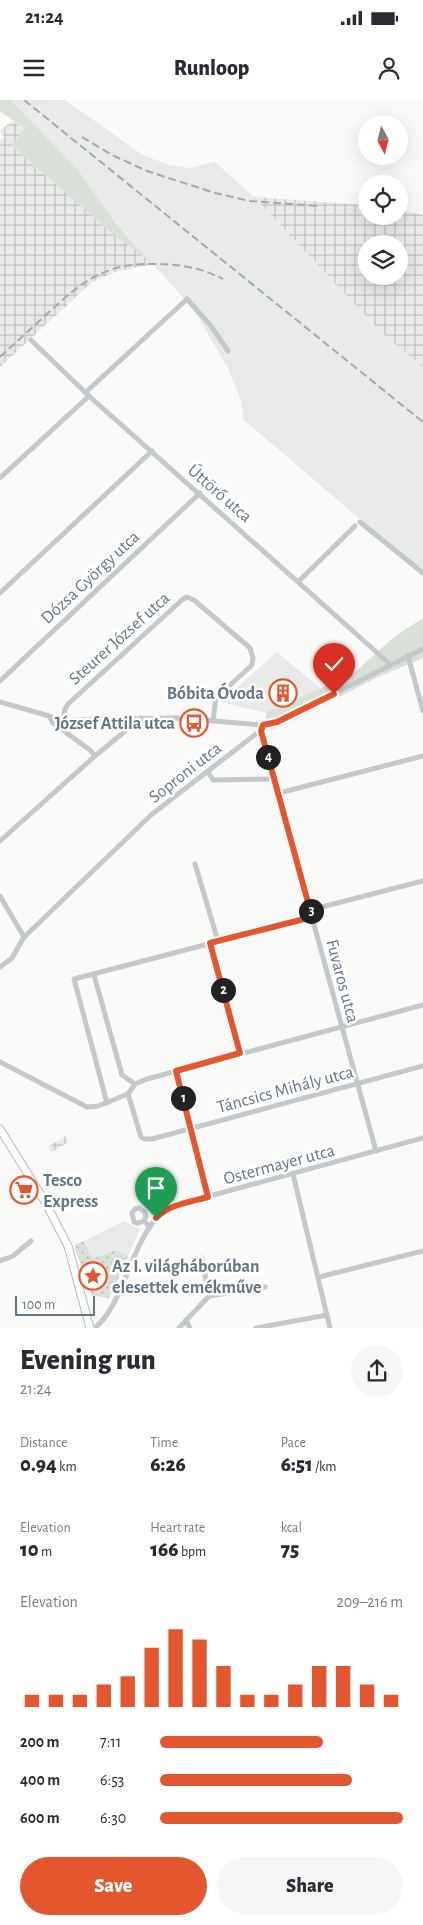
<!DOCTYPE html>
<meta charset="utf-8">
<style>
body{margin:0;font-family:"Alegreya Sans",sans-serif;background:#f7f7f7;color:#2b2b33;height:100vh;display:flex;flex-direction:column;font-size:19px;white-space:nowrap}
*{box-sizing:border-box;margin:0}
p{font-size:16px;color:#7c7c81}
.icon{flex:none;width:28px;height:28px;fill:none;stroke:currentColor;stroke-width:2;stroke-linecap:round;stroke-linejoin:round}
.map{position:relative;height:1228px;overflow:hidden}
.details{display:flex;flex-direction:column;background:#fff;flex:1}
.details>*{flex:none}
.needle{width:32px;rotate:173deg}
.buttons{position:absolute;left:358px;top:15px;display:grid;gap:10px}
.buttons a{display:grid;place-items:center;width:50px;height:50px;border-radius:50%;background:#fff;box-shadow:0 5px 20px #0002;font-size:25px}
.scale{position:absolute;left:15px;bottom:12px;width:80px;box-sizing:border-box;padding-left:5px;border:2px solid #657683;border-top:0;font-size:14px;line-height:18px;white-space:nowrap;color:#657683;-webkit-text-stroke:4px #fff;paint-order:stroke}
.pin{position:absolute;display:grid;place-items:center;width:42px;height:42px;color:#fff;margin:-51px -21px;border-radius:50% 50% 50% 0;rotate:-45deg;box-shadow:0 0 5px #0007}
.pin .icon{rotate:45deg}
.km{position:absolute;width:25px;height:25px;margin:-12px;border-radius:50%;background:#222;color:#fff;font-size:14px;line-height:25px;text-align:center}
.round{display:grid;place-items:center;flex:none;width:52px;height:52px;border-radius:26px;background:#f7f7f7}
.summary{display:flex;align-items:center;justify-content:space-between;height:85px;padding:0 20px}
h1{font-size:28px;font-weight:800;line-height:38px}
.metrics{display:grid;grid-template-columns:repeat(3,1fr);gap:8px;height:85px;padding:5px 20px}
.metrics div{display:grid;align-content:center}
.metrics b{font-size:21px;font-weight:800}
.metrics small{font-size:14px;font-weight:400}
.metrics p{font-size:14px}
.chart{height:140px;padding:10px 20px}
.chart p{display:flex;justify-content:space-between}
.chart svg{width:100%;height:90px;margin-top:5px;stroke:#e4572e;stroke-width:6}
.primary-button{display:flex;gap:10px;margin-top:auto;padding:10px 20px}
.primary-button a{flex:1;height:58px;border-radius:30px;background:#e4572e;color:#fff;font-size:20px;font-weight:800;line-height:58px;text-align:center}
.primary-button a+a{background:#f7f7f7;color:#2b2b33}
ul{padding:0 20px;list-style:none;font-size:16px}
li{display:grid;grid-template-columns:80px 60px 1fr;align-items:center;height:38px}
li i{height:12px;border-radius:6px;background:#e4572e}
.status{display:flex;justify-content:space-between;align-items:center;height:35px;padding:0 25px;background:#fff;direction:ltr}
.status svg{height:14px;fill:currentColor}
header{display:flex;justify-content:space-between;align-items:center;height:65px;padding:0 20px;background:#fff;font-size:22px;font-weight:800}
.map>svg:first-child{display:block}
</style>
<div class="status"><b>21:24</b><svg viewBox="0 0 49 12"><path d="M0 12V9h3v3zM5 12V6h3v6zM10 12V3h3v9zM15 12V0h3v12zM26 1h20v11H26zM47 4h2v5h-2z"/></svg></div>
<header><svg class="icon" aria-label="menu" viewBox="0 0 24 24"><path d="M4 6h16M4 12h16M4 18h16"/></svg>Runloop<svg class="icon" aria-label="person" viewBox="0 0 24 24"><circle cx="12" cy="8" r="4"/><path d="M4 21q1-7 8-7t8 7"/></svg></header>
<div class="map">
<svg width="423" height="1228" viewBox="0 0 423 1228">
<defs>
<pattern id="industrial-grid" width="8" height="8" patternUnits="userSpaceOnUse" patternTransform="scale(1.25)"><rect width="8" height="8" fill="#e8e9e9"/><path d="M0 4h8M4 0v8" fill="none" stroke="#c0c1c2"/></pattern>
<pattern id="park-dots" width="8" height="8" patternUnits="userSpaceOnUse" patternTransform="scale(1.25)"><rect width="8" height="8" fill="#dadfd7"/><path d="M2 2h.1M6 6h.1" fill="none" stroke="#b4b9b4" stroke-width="1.8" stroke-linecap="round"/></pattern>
</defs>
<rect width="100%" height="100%" fill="#fafaf8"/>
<g fill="#e8e9e9">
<polygon points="10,0 65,0 143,55 169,65 190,68 215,62 254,97 381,232 423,267 423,473 244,320 241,301 229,270 194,210 153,164 136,147 98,100"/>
<polygon points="277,552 322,590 274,615 221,602"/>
<polygon points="124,1121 140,1129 128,1156 114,1150 92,1159 84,1141"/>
</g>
<g fill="url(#industrial-grid)" fill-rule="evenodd">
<polygon points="12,21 25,29 11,45 108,130 153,164 115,172 92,182 0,267 0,40 4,37 0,31"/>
<path d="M254 97 366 105V116H399V110L423 115V267L381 232ZM366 144H399V176H366Z"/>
<polygon points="65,1036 68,1042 51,1053 48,1047"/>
</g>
<g fill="#dadfd7">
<polygon points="0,0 10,0 77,69 115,122 136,147 153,164 108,130 11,45 25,29 0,11"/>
<polygon points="423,518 423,558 378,577 296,619 271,630 263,625 267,612 353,574 394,537"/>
</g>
<polygon fill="url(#park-dots)" points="84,1141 92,1159 115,1150 128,1156 109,1198 91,1195 74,1145"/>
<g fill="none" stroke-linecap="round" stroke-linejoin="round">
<g stroke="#b5babe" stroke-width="9">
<polyline id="major" points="0,1029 44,1100 68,1146 90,1228"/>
</g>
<g stroke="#c3c8cc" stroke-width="5">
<polyline points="31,240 89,296 391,565"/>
<polyline points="86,292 187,199 211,226 228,251"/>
<polyline points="0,378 89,296"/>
<polyline points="360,422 423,473"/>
<polyline points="299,481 355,426"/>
<polyline points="0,493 152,351"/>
<polyline points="408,556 423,611"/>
<polyline points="0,581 200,393"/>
<polyline points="0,602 63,620 177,618 263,625 277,622 423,549"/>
<polyline points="50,617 53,623 90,650 95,656"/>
<polyline points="63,620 65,609 68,604 183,499 187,497 194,500 250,548 253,558 252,565 216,598 213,620"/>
<polyline points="261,631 376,1051"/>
<polyline points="208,672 213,680 274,679"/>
<polyline points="279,693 423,656"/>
<polyline points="0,741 95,656 141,618"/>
<polyline points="195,764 218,841"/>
<polyline points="0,796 24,837"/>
<polyline points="310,810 423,781"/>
<polyline points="210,843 240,953"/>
<polyline points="0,867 12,858 24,837 43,819 151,715 261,630"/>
<polyline points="94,875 122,975 135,984"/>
<polyline points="0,962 87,1007 98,1006 128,994"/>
<polyline points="176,971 209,1097"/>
<polyline points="128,994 141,1037 144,1039 152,1039 423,966"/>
<polyline points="128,994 135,984 147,979 423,905"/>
<polyline points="107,1003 74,879 312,817"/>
<polyline points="293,1074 330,1228"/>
<polyline points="144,1121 138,1123 134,1122 132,1113 135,1109 139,1108 145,1112 146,1117 144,1121 150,1127"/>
<polyline points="0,1161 13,1156 31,1141"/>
<polyline points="319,1177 423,1151"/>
<polyline points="209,1196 265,1187"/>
<polyline points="186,1220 190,1228"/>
<path d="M95 1228C129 1199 132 1125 173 1106L423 1038"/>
<polyline points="179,1228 209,1196 202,1158"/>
<polyline points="256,1228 327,1215"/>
</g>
<use href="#major" stroke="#fff" stroke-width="7"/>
<g stroke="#a2aab0" stroke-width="2" stroke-dasharray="8 4" stroke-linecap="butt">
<polyline points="24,0 423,322"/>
<polyline points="82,37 112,55 147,71 215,93 250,101 318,106"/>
<path d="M0 257C16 242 32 228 48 213 84 180 105 163 156 164 180 164 202 168 223 179"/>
</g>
</g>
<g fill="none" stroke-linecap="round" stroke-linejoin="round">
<g stroke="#fff" stroke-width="10">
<path id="route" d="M156 1118C170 1104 190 1102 208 1097L176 971 240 953 210 843 312 817 261 631 263 625 277 622 334 594"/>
</g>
<use href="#route" stroke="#e4572e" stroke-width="6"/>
</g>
<defs>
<g id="building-ring" transform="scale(1.4375)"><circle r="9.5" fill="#fff" stroke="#e4572e" stroke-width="1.5"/><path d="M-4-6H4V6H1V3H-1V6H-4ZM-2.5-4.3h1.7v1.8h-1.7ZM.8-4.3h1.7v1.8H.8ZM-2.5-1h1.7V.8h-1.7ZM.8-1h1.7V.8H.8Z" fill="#e4572e"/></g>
<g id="bus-ring" transform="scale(1.4375)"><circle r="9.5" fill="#fff" stroke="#e4572e" stroke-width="1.5"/><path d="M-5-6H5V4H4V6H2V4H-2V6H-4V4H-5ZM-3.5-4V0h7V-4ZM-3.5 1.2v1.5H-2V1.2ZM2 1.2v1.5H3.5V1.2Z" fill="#e4572e"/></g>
<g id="supermarket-ring" transform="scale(1.4375)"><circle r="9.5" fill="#fff" stroke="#e4572e" stroke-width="1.5"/><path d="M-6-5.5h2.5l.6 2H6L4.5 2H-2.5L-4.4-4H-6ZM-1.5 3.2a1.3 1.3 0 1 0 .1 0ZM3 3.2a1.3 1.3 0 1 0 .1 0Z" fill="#e4572e"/></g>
<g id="sight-ring" transform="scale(1.4375)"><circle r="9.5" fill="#fff" stroke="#e4572e" stroke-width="1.5"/><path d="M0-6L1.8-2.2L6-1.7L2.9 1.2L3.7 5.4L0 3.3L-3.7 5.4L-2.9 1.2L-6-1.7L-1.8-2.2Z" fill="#e4572e"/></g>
</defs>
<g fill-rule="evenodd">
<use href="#building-ring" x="283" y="593"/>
<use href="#bus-ring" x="194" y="623"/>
<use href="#supermarket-ring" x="24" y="1090"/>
<use href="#sight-ring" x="93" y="1176"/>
</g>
<g text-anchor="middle" stroke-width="5" stroke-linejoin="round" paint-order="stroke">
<g font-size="18" fill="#657683" stroke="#fff">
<text transform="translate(220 393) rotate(41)" y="6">Úttörő utca</text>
<text transform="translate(90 477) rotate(-43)" y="6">Dózsa György utca</text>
<text transform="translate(119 538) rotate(-42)" y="6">Steurer József utca</text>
<text transform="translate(185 672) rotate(-38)" y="6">Soproni utca</text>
<text transform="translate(343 881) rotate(75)" y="6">Fuvaros utca</text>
<text transform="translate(285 989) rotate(-15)" y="6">Táncsics Mihály utca</text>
<text transform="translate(279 1064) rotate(-15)" y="6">Ostermayer utca</text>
</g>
<g font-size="18" font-weight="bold" fill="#657683" stroke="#fff" text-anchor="end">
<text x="264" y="599">Bóbita Óvoda</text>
<text x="175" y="629">József Attila utca</text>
<text x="43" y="1086" text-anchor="start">Tesco<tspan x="43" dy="21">Express</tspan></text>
<text x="112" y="1172" text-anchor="start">Az I. világháborúban<tspan x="112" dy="21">elesettek emékműve</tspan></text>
</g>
</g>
</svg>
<div class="buttons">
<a><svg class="needle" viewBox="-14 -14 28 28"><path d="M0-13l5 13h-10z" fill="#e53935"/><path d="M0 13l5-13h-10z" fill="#7c7c81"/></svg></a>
<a><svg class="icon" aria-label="locate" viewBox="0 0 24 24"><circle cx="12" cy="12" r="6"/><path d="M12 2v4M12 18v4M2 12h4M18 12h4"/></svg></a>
<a><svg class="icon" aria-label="layers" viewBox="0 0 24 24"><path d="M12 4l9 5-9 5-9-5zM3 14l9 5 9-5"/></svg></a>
</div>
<div class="scale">100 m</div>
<div class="pin" style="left:156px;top:1118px;background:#1e9e55"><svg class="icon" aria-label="arrive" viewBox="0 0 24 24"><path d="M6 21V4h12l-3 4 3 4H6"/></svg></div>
<div class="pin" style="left:334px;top:594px;background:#d93025"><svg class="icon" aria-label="check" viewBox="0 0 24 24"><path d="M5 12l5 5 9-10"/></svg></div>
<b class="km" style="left:183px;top:998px">1</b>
<b class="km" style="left:223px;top:890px">2</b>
<b class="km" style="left:311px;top:811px">3</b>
<b class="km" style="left:268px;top:657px">4</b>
</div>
<section class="details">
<div class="summary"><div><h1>Evening run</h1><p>21:24</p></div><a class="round"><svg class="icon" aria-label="share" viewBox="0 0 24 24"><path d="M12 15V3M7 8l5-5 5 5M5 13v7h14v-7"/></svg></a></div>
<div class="metrics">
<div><p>Distance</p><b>0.94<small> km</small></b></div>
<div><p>Time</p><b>6:26</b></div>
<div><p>Pace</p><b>6:51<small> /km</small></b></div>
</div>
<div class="metrics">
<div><p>Elevation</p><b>10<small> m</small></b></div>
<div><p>Heart rate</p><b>166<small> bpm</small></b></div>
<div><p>kcal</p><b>75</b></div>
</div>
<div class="chart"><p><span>Elevation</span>209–216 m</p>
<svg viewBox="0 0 160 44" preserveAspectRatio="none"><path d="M5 44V38M15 44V38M25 44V38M35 44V33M45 44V29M55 44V15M65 44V6M75 44V11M85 44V24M95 44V38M105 44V38M115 44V33M125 44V24M135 44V24M145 44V33M155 44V38"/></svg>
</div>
<ul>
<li><b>200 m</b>7:11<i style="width:67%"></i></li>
<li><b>400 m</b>6:53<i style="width:79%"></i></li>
<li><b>600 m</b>6:30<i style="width:100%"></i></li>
</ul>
<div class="primary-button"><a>Save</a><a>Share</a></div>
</section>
